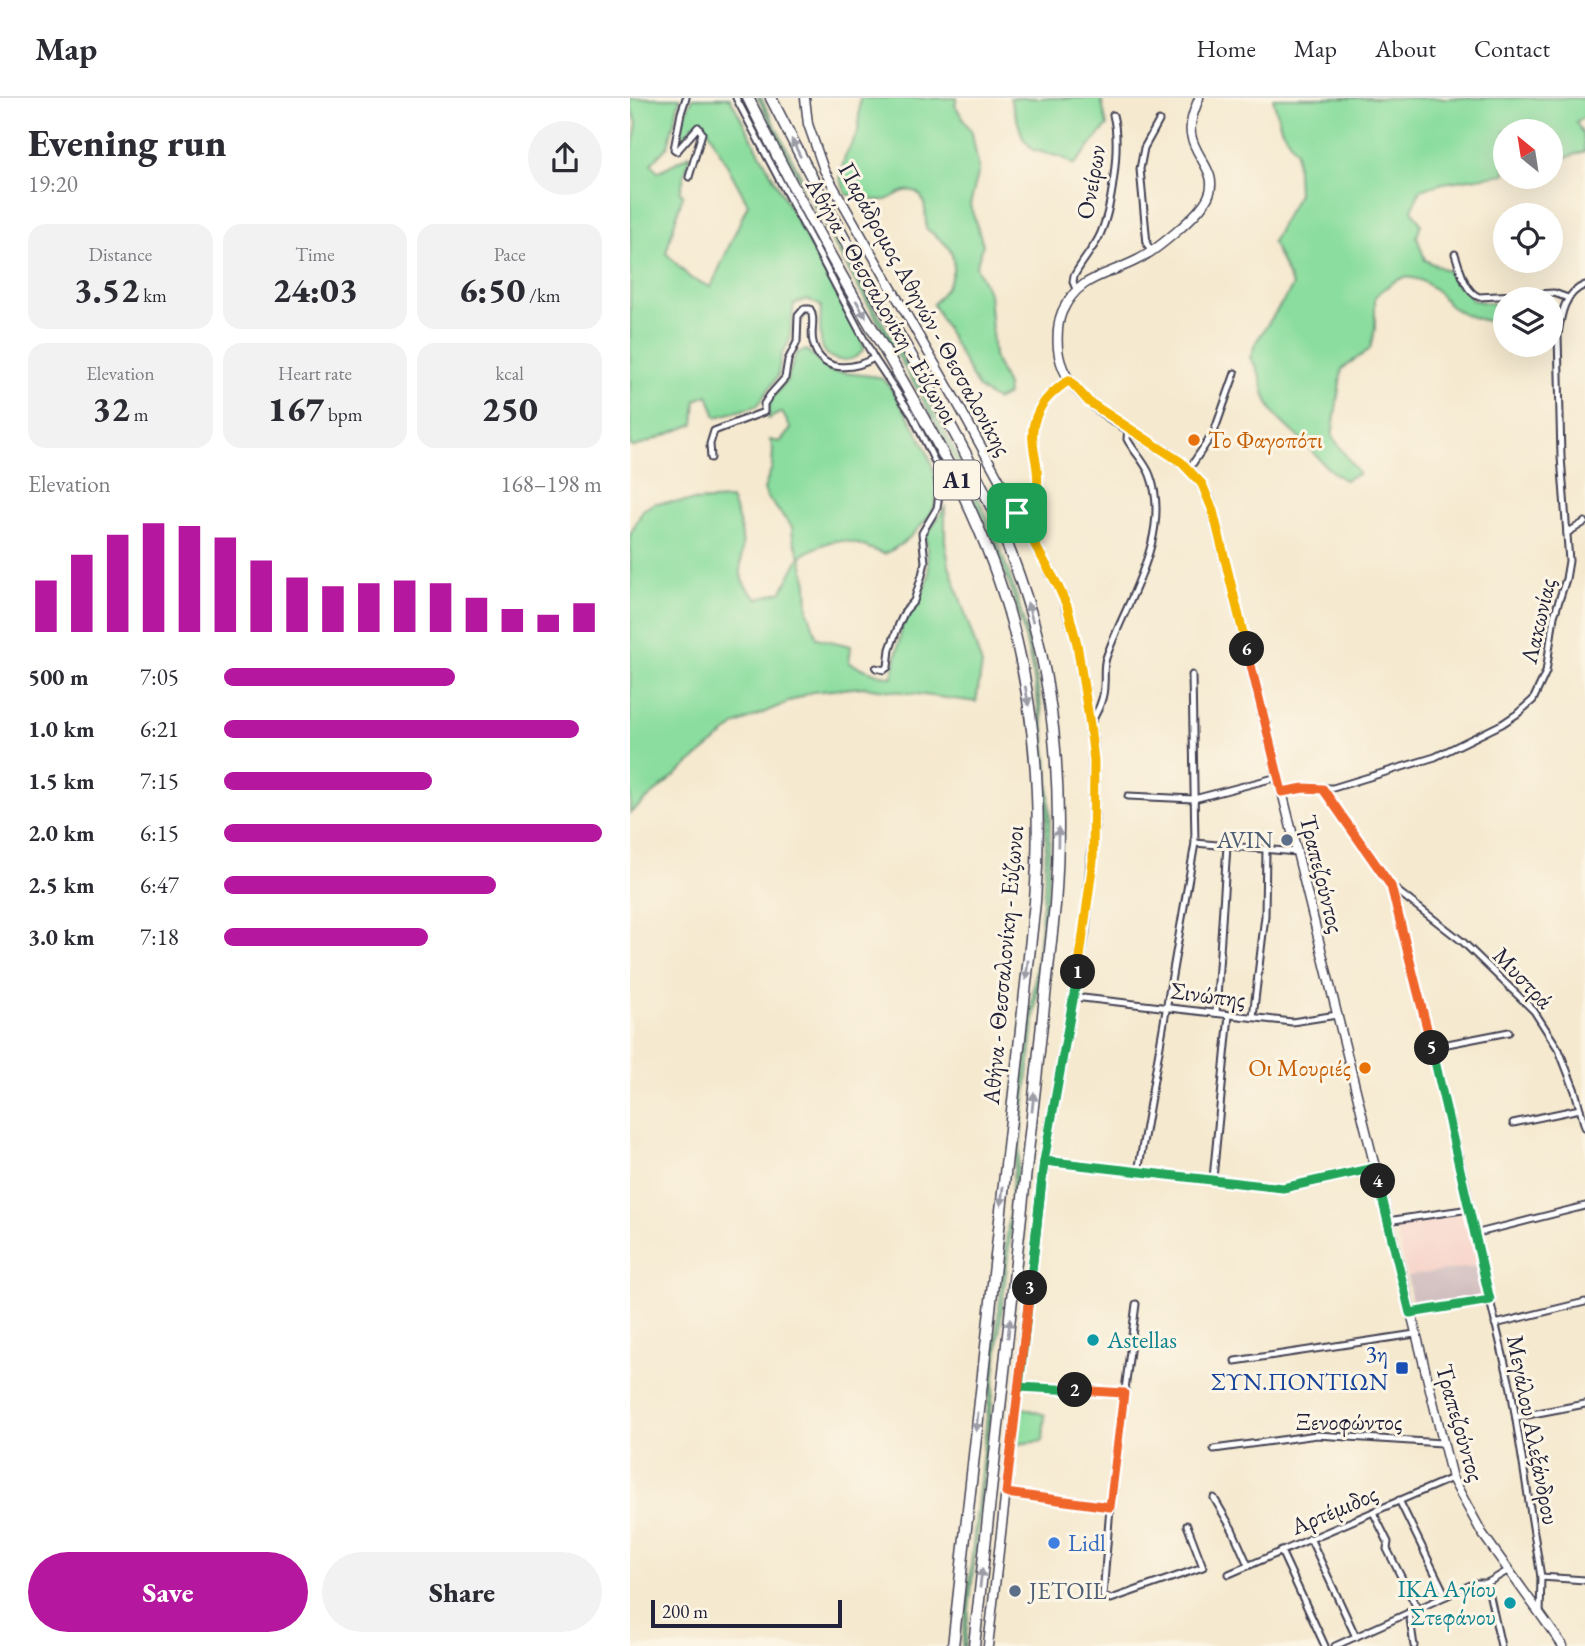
<!DOCTYPE html>
<meta charset="utf-8">
<style>
body{margin:0;font-family:"EB Garamond",serif;background:#f2f2f3;color:#2b2b33;height:100vh;display:flex;flex-direction:column;font-size:26px;white-space:nowrap}
*{box-sizing:border-box;margin:0}
p{font-size:23px;color:#7c7c81}
.icon{flex:none;width:38px;height:38px;fill:none;stroke:currentColor;stroke-width:2;stroke-linecap:round;stroke-linejoin:round}
.map{position:relative;flex:1;overflow:hidden}
.sheet{display:flex;flex-direction:column;background:#fff;width:630px}
.sheet>*{flex:none}
.needle{width:46px;rotate:330deg}
.buttons{position:absolute;left:863px;top:21px;display:grid;gap:14px}
.buttons a{display:grid;place-items:center;width:70px;height:70px;border-radius:50%;background:#fff;box-shadow:0 7px 28px #0002;font-size:35px}
.scale{position:absolute;left:21px;bottom:18px;width:191px;box-sizing:border-box;padding-left:7px;border:4px solid #22223b;border-top:0;font-size:19px;line-height:24px;white-space:nowrap;color:#22223b;-webkit-text-stroke:5px #fcf5e5;paint-order:stroke}
.pin{position:absolute;display:grid;place-items:center;width:60px;height:60px;color:#fff;margin:-30px;border-radius:14px;box-shadow:0 4px 10px #0006}
.km{position:absolute;width:35px;height:35px;margin:-18px;border-radius:50%;background:#222;color:#fff;font-size:19px;line-height:35px;text-align:center}
.round{display:grid;place-items:center;flex:none;width:74px;height:74px;border-radius:37px;background:#f2f2f3}
.head{display:flex;align-items:center;justify-content:space-between;height:119px;padding:0 28px}
h1{font-size:38px;font-weight:800;line-height:52px}
.figures{display:grid;grid-template-columns:repeat(3,1fr);gap:10px;height:119px;padding:7px 28px}
.figures div{display:grid;align-content:center;border-radius:18px;background:#f2f2f3;text-align:center}
.figures b{font-size:35px;font-weight:800}
.figures small{font-size:19px;font-weight:400}
.figures p{font-size:19px}
.chart{height:196px;padding:14px 28px}
.chart p{display:flex;justify-content:space-between}
.chart svg{width:100%;height:126px;margin-top:7px;stroke:#b5179e;stroke-width:6}
.cta{display:flex;gap:14px;margin-top:auto;padding:14px 28px}
.cta a{flex:1;height:80px;border-radius:42px;background:#b5179e;color:#fff;font-size:28px;font-weight:800;line-height:80px;text-align:center}
.cta a+a{background:#f2f2f3;color:#2b2b33}
ul{padding:0 28px;list-style:none;font-size:23px}
li{display:grid;grid-template-columns:112px 84px 1fr;align-items:center;height:52px}
li i{height:18px;border-radius:9px;background:#b5179e}
header{display:flex;align-items:center;gap:42px;box-sizing:border-box;height:98px;padding:0 35px;background:#fff;border-bottom:2px solid #e1e1e2}
header strong{font-size:33px}
nav{display:flex;gap:38px;margin-inline-start:auto;font-size:24px}
main{display:flex;flex:1;min-height:0}
.map>svg:first-child{display:block}
</style>
<header>
<strong>Map</strong>
<nav><a>Home</a><a>Map</a><a>About</a><a>Contact</a></nav>
</header>
<main>
<section class="sheet">
<div class="head"><div><h1>Evening run</h1><p>19:20</p></div><a class="round"><svg class="icon" aria-label="share" viewBox="0 0 24 24"><path d="M12 15V3M7 8l5-5 5 5M5 13v7h14v-7"/></svg></a></div>
<div class="figures">
<div><p>Distance</p><b>3.52<small> km</small></b></div>
<div><p>Time</p><b>24:03</b></div>
<div><p>Pace</p><b>6:50<small> /km</small></b></div>
</div>
<div class="figures">
<div><p>Elevation</p><b>32<small> m</small></b></div>
<div><p>Heart rate</p><b>167<small> bpm</small></b></div>
<div><p>kcal</p><b>250</b></div>
</div>
<div class="chart"><p><span>Elevation</span>168–198 m</p>
<svg viewBox="0 0 160 44" preserveAspectRatio="none"><path d="M5 44V26M15 44V17M25 44V10M35 44V6M45 44V7M55 44V11M65 44V19M75 44V25M85 44V28M95 44V27M105 44V26M115 44V27M125 44V32M135 44V36M145 44V38M155 44V34"/></svg>
</div>
<ul>
<li><b>500 m</b>7:05<i style="width:61%"></i></li>
<li><b>1.0 km</b>6:21<i style="width:94%"></i></li>
<li><b>1.5 km</b>7:15<i style="width:55%"></i></li>
<li><b>2.0 km</b>6:15<i style="width:100%"></i></li>
<li><b>2.5 km</b>6:47<i style="width:72%"></i></li>
<li><b>3.0 km</b>7:18<i style="width:54%"></i></li>
</ul>
<div class="cta"><a>Save</a><a>Share</a></div>
</section>
<div class="map">
<svg width="955" height="1548" viewBox="0 0 955 1548">
<rect width="100%" height="100%" fill="#fcf5e5"/>
<filter id="ink" filterUnits="userSpaceOnUse"><feTurbulence type="fractalNoise" baseFrequency=".0143" numOctaves="2"/><feDisplacementMap in="SourceGraphic" scale="14" xChannelSelector="R" yChannelSelector="G"/><feConvolveMatrix kernelMatrix="1 2 1 2 8 2 1 2 1" color-interpolation-filters="sRGB"/></filter>
<filter id="wash" filterUnits="userSpaceOnUse"><feTurbulence type="fractalNoise" baseFrequency=".00686" numOctaves="4" result="noise"/><feDisplacementMap in="SourceGraphic" scale="28" xChannelSelector="R" yChannelSelector="G"/><feGaussianBlur stdDeviation="1.57" result="paint"/><feColorMatrix in="noise" values="0 0 0 0 0 0 0 0 0 0 0 0 0 0 0 0 0 1.4 0 .05"/><feComposite in="paint" operator="in"/></filter>
<g filter="url(#wash)">
<rect width="100%" height="100%" fill="#f5e9cf"/>
<polygon fill="#f7d1c8" points="836,1115 848,1168 777,1178 764,1126"/>
<polygon fill="#d2bfc0" points="848,1168 856,1199 783,1210 777,1178"/>
<g fill="#8add9e" stroke="#56806c" stroke-width="2">
<path d="M0 0H50L38 48 21 66 28 74 60 57 50 94 53 96 36 155 60 180 81 189 118 106 76 28 63 27 52 42C49 27 56 14 63 0H100L232 243 234 251C229 258 223 262 215 262 183 263 191 229 191 208L177 201 164 206 159 244 151 258 148 278 127 308 86 319 78 297 66 302 64 326 5 349 0 348V62L7 25 0 8Z"/>
<path d="M128 0H131C164 65 197 130 234 192 295 298 361 402 393 521 418 614 424 710 417 805L335 1548H332L413 805C420 710 416 613 390 521 356 402 291 299 230 192 194 129 160 65 128 0Z"/>
<path d="M230 0H327L325 7 342 35 349 72 340 107 353 146 346 169 359 195 364 259 377 288V297L366 302 348 290 303 206C317 191 332 170 318 149 313 142 302 136 296 130 296 116 297 88 275 93 268 94 262 101 255 102 241 103 229 100 216 96L210 80 215 58 228 34Z"/>
<polygon points="380,0 471,0 477,28 444,67 431,59 403,52 393,40"/>
<path d="M643 0H955V19L946 24 953 36 955 53 921 65 920 33H875V76L813 85 790 92 782 112 791 126 787 139 795 162 828 178 842 202 872 207 865 225C850 221 836 219 823 210 815 204 811 195 803 190 778 171 765 180 745 199V231L740 251 712 271 702 338 729 376 714 382C692 369 688 357 670 341 658 329 645 321 638 305 629 285 635 280 620 260L626 244 663 188 642 144 668 96 666 53 651 30Z"/>
<path d="M177 252 199 273 249 279 258 286C277 317 317 371 304 410 302 417 293 425 288 431 278 442 267 450 254 456 215 441 208 435 171 458L177 486 178 513 187 540 221 548 219 565 247 576 262 579 273 524 288 507 299 477 296 438 315 409V443L319 467 352 567 346 604 233 589 182 594 107 626 0 715V437L13 412 25 405 101 401C106 414 111 426 112 440 115 468 100 478 128 501L152 493 170 458 163 440 162 429 137 399 134 391 142 369 143 351 140 342 150 344 161 331 152 314 138 321 140 303 157 282 166 255Z"/>
<polygon points="390,1309 415,1317 413,1343 386,1346"/>
</g>
</g>
<g filter="url(#ink)">
<g fill="none" stroke-linecap="round" stroke-linejoin="round">
<g stroke="#424051" stroke-width="9">
<g id="street">
<polyline points="56,0 51,15 44,51 47,53 68,29 72,35 59,79"/>
<polyline points="106,0 244,260 282,317 306,366 309,397 307,410 292,435 295,464 292,477 284,503 275,513 269,526 260,551 258,569 254,572 246,570"/>
<polyline points="521,154 517,146 510,71 514,50 529,23"/>
<path d="M825 156C830 170 834 193 849 199L924 195 938 200"/>
<path d="M446 191 443 184 444 178C451 165 461 153 468 141 482 114 491 46 483 17"/>
<path d="M81 360 80 346 84 333 134 314V306L140 297 155 280 158 262 167 244 168 218 174 211H180C186 221 180 233 183 244 190 276 223 272 244 260"/>
<polyline points="559,371 584,334 605,275"/>
<polyline points="937,435 955,424"/>
<path d="M460 627C467 614 474 602 474 587 475 578 473 569 476 560 495 505 543 437 520 377 515 364 504 354 497 341L498 330"/>
<polyline points="693,691 761,788 833,844 904,913 929,952 945,993 955,1029"/>
<path d="M652 694 674 690H703L805 659 872 626 887 616 903 602 916 574 924 518 936 481 939 463 931 359 928 237C931 217 934 195 955 187"/>
<polyline points="498,698 564,701 648,679"/>
<polyline points="565,745 667,754"/>
<polyline points="761,788 836,1089 846,1143 881,1291 911,1479 910,1516"/>
<polyline points="444,899 662,924 707,917"/>
<polyline points="586,915 597,748"/>
<polyline points="623,919 635,818 636,751"/>
<polyline points="802,949 879,934"/>
<polyline points="883,1025 950,1011"/>
<polyline points="414,1063 653,1090 744,1070"/>
<polyline points="508,1074 565,745 562,577"/>
<polyline points="583,1080 599,917"/>
<polyline points="757,1123 840,1111"/>
<polyline points="844,1136 955,1108"/>
<polyline points="506,1206 480,1409 473,1498 481,1501 573,1469 557,1427"/>
<polyline points="780,1215 860,1202"/>
<polyline points="865,1226 955,1204"/>
<polyline points="605,1263 785,1236"/>
<polyline points="389,1289 494,1295"/>
<polyline points="887,1319 955,1306"/>
<polyline points="584,1351 687,1337 812,1345"/>
<polyline points="376,1395 480,1409"/>
<polyline points="584,1400 602,1431 618,1467"/>
<polyline points="769,1402 816,1498"/>
<polyline points="743,1414 758,1444 757,1451 787,1510"/>
<polyline points="680,1440 726,1539"/>
<polyline points="651,1453 695,1548"/>
<polyline points="599,1476 822,1380"/>
<polyline points="911,1479 955,1482"/>
<polyline points="857,1485 871,1548"/>
<polyline points="779,1514 784,1548"/>
<polyline points="705,1548 845,1485 857,1485 879,1472"/>
</g>
</g>
<g stroke="#424051" stroke-width="11">
<g id="secondary">
<polyline points="175,0 178,26 194,72 330,310 432,496 447,546 463,647 464,731 455,833 414,1063 358,1548"/>
<path d="M569 0C565 11 559 24 561 36 564 59 590 75 578 99 569 117 526 153 507 162 476 178 448 178 432 214 427 226 427 238 428 251 434 310 512 333 552 365 565 376 574 388 580 403L822 1380 852 1435 933 1548"/>
<path d="M387 416C429 389 392 354 406 319 412 302 425 292 439 282"/>
</g>
</g>
<g stroke="#424051" stroke-width="13">
<g id="highway">
<path d="M118 0C153 70 189 139 228 206 287 308 351 410 382 525 406 616 412 710 405 804L323 1548"/>
<path d="M141 0C173 63 205 126 240 187 302 294 368 398 402 519 428 612 432 711 425 807L344 1548"/>
</g>
</g>
<use href="#street" stroke="#fff" stroke-width="5"/>
<use href="#secondary" stroke="#fff" stroke-width="8"/>
<use href="#highway" stroke="#fff" stroke-width="10"/>
</g>
<defs><path id="oneway-solid" d="M-6-.8H1V-3.2L6.5 0L1 3.2V.8H-6Z" transform="scale(1.75)"/></defs>
<g fill="#9c9ca7">
<use href="#oneway-solid" transform="translate(166 50) rotate(-117)"/>
<use href="#oneway-solid" transform="translate(231 211) rotate(60)"/>
<use href="#oneway-solid" transform="translate(400 514) rotate(-106)"/>
<use href="#oneway-solid" transform="translate(397 598) rotate(80)"/>
<use href="#oneway-solid" transform="translate(428 739) rotate(-89)"/>
<use href="#oneway-solid" transform="translate(397 872) rotate(96)"/>
<use href="#oneway-solid" transform="translate(403 1004) rotate(-84)"/>
<use href="#oneway-solid" transform="translate(372 1098) rotate(96)"/>
<use href="#oneway-solid" transform="translate(379 1230) rotate(-84)"/>
<use href="#oneway-solid" transform="translate(347 1324) rotate(96)"/>
<use href="#oneway-solid" transform="translate(351 1480) rotate(-84)"/>
</g>
</g>
<g fill="none" stroke-linecap="round" stroke-linejoin="round" filter="url(#ink)">
<g stroke="#fff" stroke-width="14">
<polyline id="split-1" points="387,415 427,486 437,508 447,546 460,627 464,663 463,763 448,874"/>
</g>
<g stroke="#fff" stroke-width="14">
<polyline id="split-2" points="445,1292 389,1289 414,1063 448,874"/>
</g>
<g stroke="#fff" stroke-width="14">
<polyline id="split-3" points="400,1190 376,1395 480,1409 494,1295 445,1292"/>
</g>
<g stroke="#fff" stroke-width="14">
<polyline id="split-4" points="400,1190 414,1063 653,1090 744,1070 748,1083"/>
</g>
<g stroke="#fff" stroke-width="14">
<polyline id="split-5" points="748,1083 780,1215 860,1202 802,950"/>
</g>
<g stroke="#fff" stroke-width="14">
<polyline id="split-6" points="617,551 652,694 674,690 693,691 761,788 802,950"/>
</g>
<g stroke="#fff" stroke-width="14">
<path id="split-7" d="M387 415C429 389 392 354 406 319 412 302 425 292 439 282L459 304 551 364 572 386 583 413 617 551"/>
</g>
<use href="#split-1" stroke="#f5b400" stroke-width="9"/>
<use href="#split-2" stroke="#22a559" stroke-width="9"/>
<use href="#split-3" stroke="#f0652b" stroke-width="9"/>
<use href="#split-4" stroke="#22a559" stroke-width="9"/>
<use href="#split-5" stroke="#22a559" stroke-width="9"/>
<use href="#split-6" stroke="#f0652b" stroke-width="9"/>
<use href="#split-7" stroke="#f5b400" stroke-width="9"/>
</g>
<g fill="#e8710a" stroke="#fcf5e5" stroke-width="2.5">
<circle cx="564" cy="342" r="7"/>
<circle cx="735" cy="970" r="7"/>
</g>
<g fill="#5c6f8a" stroke="#fcf5e5" stroke-width="2.5">
<circle cx="657" cy="742" r="7"/>
<circle cx="385" cy="1493" r="7"/>
</g>
<g fill="#0f9aa8" stroke="#fcf5e5" stroke-width="2.5">
<circle cx="463" cy="1242" r="7"/>
<circle cx="880" cy="1505" r="7"/>
</g>
<rect fill="#1a4fb4" stroke="#fcf5e5" stroke-width="2.5" x="765" y="1263" width="14" height="14" rx="3.5"/>
<circle fill="#3f7fe0" stroke="#fcf5e5" stroke-width="2.5" cx="424" cy="1445" r="7"/>
<g text-anchor="middle" stroke-width="6" stroke-linejoin="round" paint-order="stroke">
<rect fill="#fcf5e5" stroke="#63616e" stroke-width="2" x="304" y="362.5" width="46" height="39" rx="5"/>
<g font-size="23" font-weight="bold" fill="#22223b">
<text x="327" y="390">Α1</text>
</g>
<g font-size="24" fill="#22223b" stroke="#fcf5e5">
<text transform="translate(461 84) rotate(-80)" y="8">Ονείρων</text>
<text transform="translate(252 203) rotate(60)" y="8">Αθήνα - Θεσσαλονίκη - Εύζωνοι</text>
<text transform="translate(295 211) rotate(61)" y="8">Παράδρομος Αθηνών - Θεσσαλονίκης</text>
<text transform="translate(908 523) rotate(-77)" y="8">Λακωνίας</text>
<text transform="translate(692 776) rotate(76)" y="8">Τραπεζούντος</text>
<text transform="translate(373 867) rotate(-85)" y="8">Αθήνα - Θεσσαλονίκη - Εύζωνοι</text>
<text transform="translate(893 880) rotate(46)" y="8">Μυστρά</text>
<text transform="translate(578 897) rotate(7)" y="8">Σινώπης</text>
<text x="719" y="1332">Ξενοφώντος</text>
<text transform="translate(830 1325) rotate(74)" y="8">Τραπεζούντος</text>
<text transform="translate(903 1332) rotate(79)" y="8">Μεγάλου Αλεξάνδρου</text>
<text transform="translate(704 1412) rotate(-23)" y="8">Αρτέμιδος</text>
</g>
<g font-size="24" fill="#c56008" stroke="#fcf5e5" text-anchor="start">
<text x="578" y="350">Το Φαγοπότι</text>
<text x="721" y="978" text-anchor="end">Οι Μουριές</text>
</g>
<g font-size="24" fill="#4e5e75" stroke="#fcf5e5" text-anchor="end">
<text x="643" y="750">AVIN</text>
<text x="399" y="1501" text-anchor="start">JETOIL</text>
</g>
<g font-size="24" fill="#0d838f" stroke="#fcf5e5" text-anchor="start">
<text x="477" y="1250">Astellas</text>
<text x="866" y="1499" text-anchor="end">ΙΚΑ Αγίου<tspan x="866" dy="28">Στεφάνου</tspan></text>
</g>
<g font-size="24" fill="#164399" stroke="#fcf5e5" text-anchor="end">
<text x="758" y="1264">3η<tspan x="758" dy="28">ΣΥΝ.ΠΟΝΤΙΩΝ</tspan></text>
</g>
<g font-size="24" fill="#366cbe" stroke="#fcf5e5" text-anchor="start">
<text x="438" y="1453">Lidl</text>
</g>
</g>
</svg>
<div class="buttons">
<a><svg class="needle" viewBox="-14 -14 28 28"><path d="M0-13l5 13h-10z" fill="#e53935"/><path d="M0 13l5-13h-10z" fill="#7c7c81"/></svg></a>
<a><svg class="icon" aria-label="locate" viewBox="0 0 24 24"><circle cx="12" cy="12" r="6"/><path d="M12 2v4M12 18v4M2 12h4M18 12h4"/></svg></a>
<a><svg class="icon" aria-label="layers" viewBox="0 0 24 24"><path d="M12 4l9 5-9 5-9-5zM3 14l9 5 9-5"/></svg></a>
</div>
<div class="scale">200 m</div>
<div class="pin" style="left:387px;top:415px;background:#1e9e55"><svg class="icon" aria-label="arrive" viewBox="0 0 24 24"><path d="M6 21V4h12l-3 4 3 4H6"/></svg></div>
<b class="km" style="left:448px;top:874px">1</b>
<b class="km" style="left:445px;top:1292px">2</b>
<b class="km" style="left:400px;top:1190px">3</b>
<b class="km" style="left:748px;top:1083px">4</b>
<b class="km" style="left:802px;top:950px">5</b>
<b class="km" style="left:617px;top:551px">6</b>
</div>
</main>
